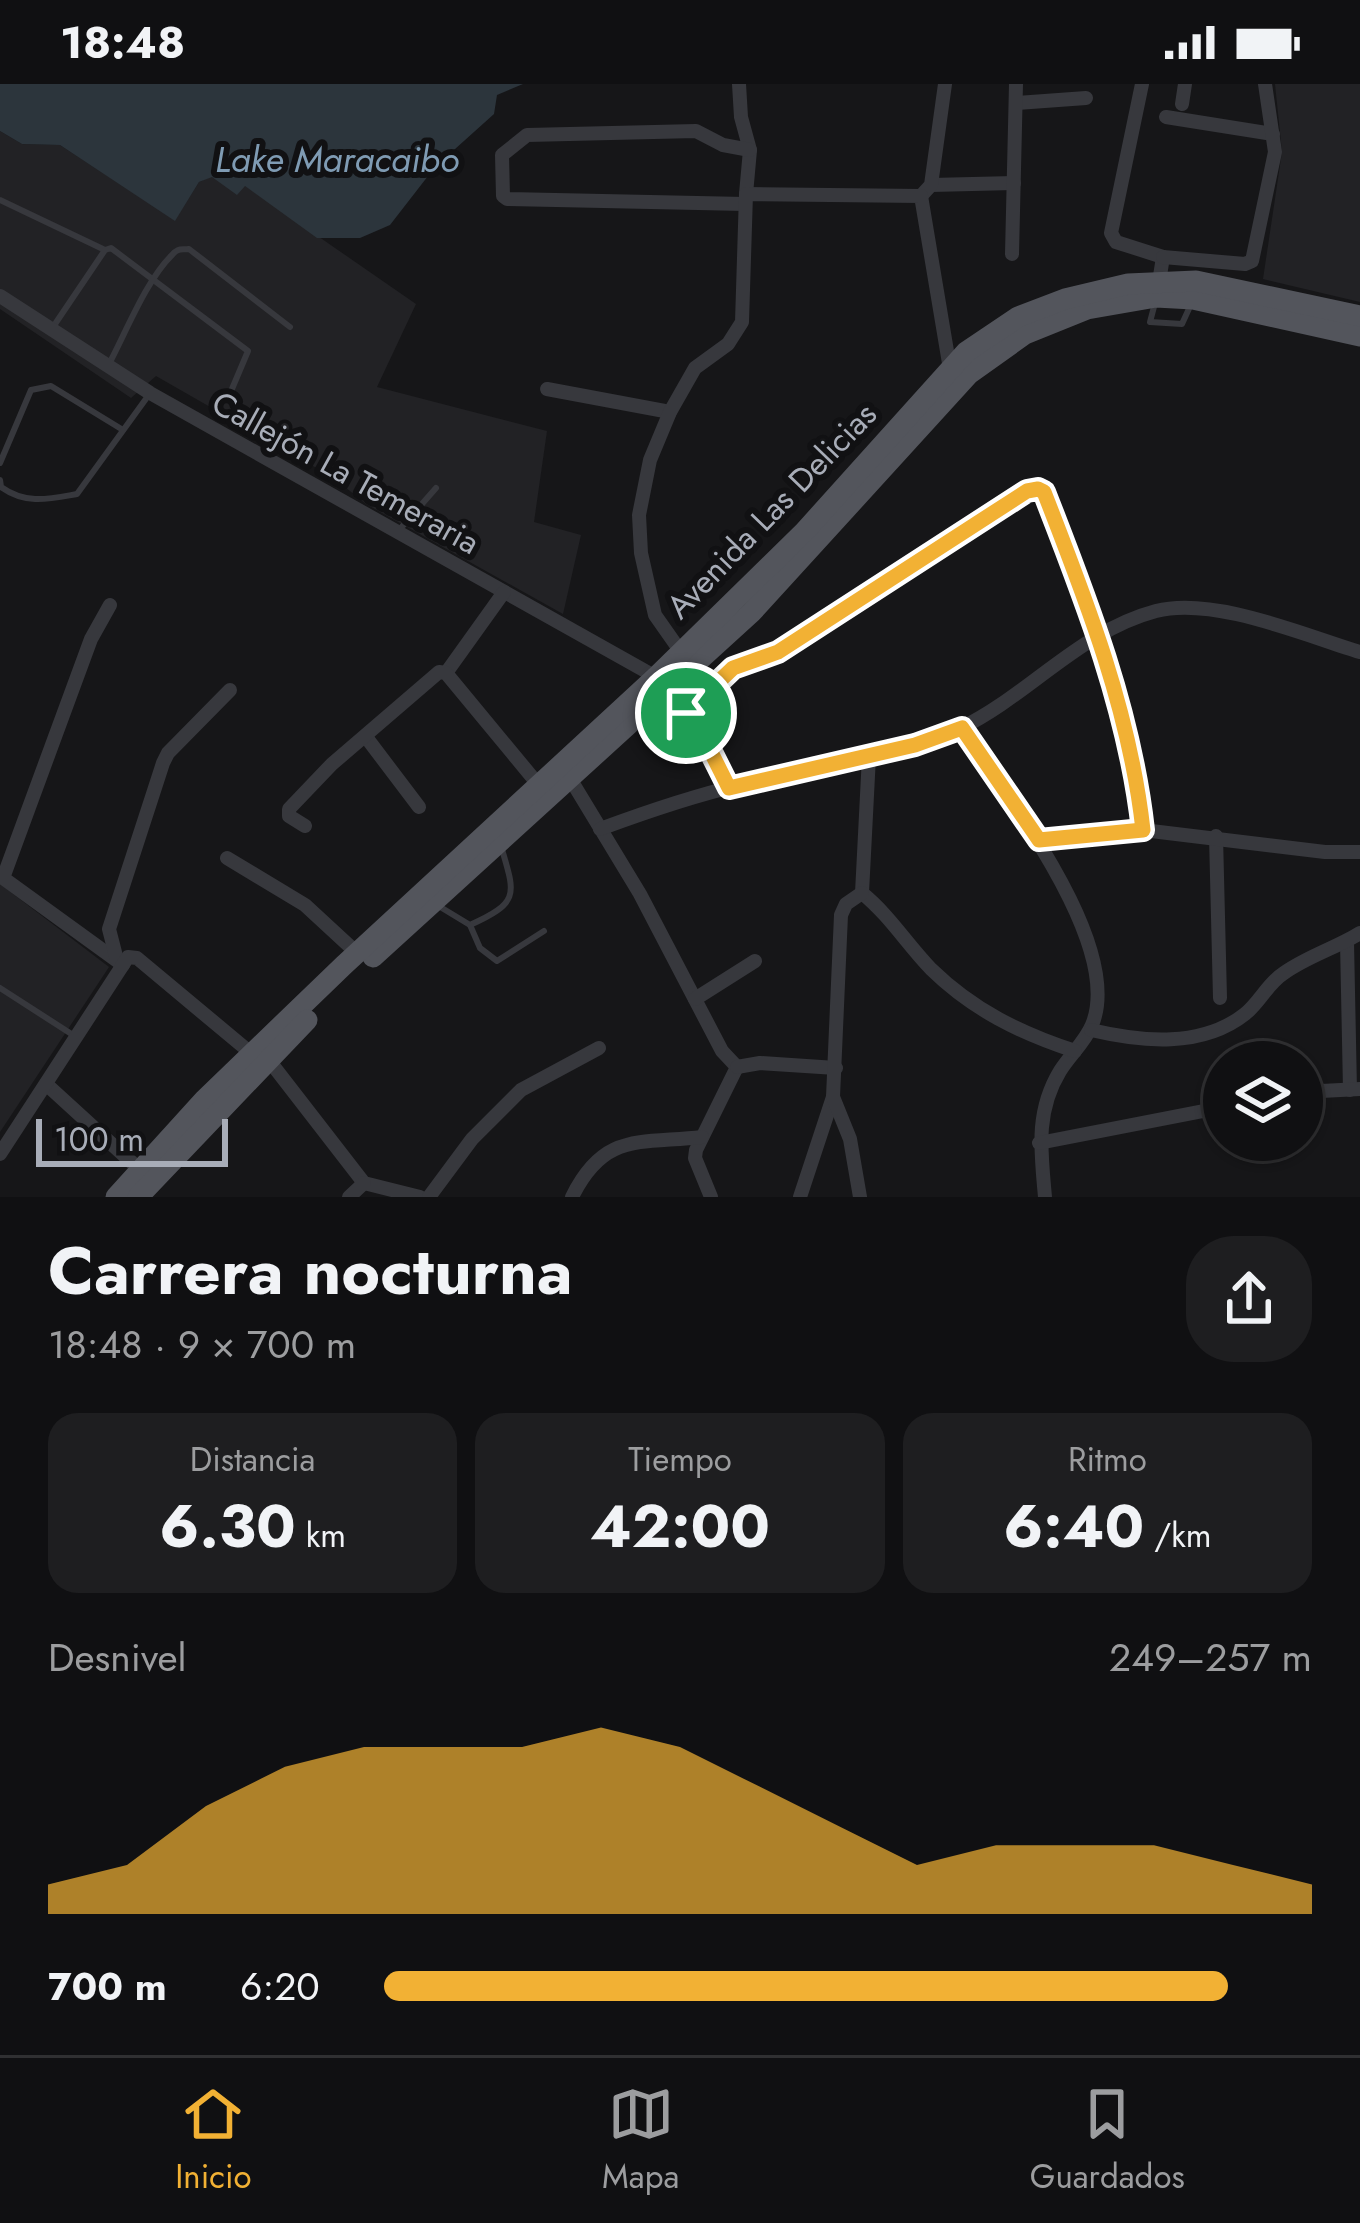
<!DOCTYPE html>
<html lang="es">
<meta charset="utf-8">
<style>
body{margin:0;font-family:Jost,sans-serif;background:#1e1e20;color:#f1f3f6;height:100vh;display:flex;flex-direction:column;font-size:45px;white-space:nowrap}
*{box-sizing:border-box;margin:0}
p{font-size:39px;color:#9c9d9f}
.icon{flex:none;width:66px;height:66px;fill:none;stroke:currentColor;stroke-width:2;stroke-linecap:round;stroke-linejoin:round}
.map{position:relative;height:1113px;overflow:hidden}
.sheet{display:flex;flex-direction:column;background:#101012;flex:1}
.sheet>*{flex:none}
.controls{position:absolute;left:1203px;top:957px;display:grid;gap:24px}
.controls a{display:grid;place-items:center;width:120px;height:120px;border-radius:50%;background:#101012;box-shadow:0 3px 9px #0004,0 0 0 3px #303032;font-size:60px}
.scale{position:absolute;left:36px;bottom:30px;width:192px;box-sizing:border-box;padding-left:12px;border:6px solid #a8adb8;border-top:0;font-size:33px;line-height:42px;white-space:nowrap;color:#a8adb8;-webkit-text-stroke:9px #111113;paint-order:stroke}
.pin{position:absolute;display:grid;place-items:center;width:102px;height:102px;color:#fff;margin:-51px;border:6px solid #fff;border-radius:50%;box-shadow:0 3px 12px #0007}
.round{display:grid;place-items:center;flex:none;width:126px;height:126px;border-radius:48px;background:#1e1e20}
.overview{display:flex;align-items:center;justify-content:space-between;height:204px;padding:0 48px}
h1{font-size:66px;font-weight:700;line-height:90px}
.figures{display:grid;grid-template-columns:repeat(3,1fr);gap:18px;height:204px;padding:12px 48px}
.figures div{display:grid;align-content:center;border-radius:30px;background:#1e1e20;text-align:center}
.figures b{font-size:60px;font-weight:700}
.figures small{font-size:33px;font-weight:400}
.figures p{font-size:33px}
.chart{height:336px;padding:24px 48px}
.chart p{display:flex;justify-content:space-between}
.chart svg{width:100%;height:216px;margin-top:12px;fill:#f2b134;opacity:.7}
ul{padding:0 48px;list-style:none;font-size:39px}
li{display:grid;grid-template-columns:192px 144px 1fr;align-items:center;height:90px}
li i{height:30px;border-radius:15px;background:#f2b134}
.status{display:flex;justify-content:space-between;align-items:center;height:84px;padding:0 60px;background:#101012;direction:ltr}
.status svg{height:33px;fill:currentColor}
.tab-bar{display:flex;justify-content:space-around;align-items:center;height:168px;border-top:3px solid #303032;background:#101012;font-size:33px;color:#9c9d9f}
.tab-bar a{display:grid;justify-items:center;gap:6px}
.tab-bar .active{color:#f2b134}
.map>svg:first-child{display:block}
</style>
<div class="status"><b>18:48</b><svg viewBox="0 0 49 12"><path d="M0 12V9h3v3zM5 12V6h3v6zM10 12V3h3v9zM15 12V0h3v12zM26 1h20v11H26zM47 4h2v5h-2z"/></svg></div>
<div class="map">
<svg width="1360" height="1113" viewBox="0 0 1360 1113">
<rect width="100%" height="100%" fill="#161618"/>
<g fill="#222225">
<polygon points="1275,0 1360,0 1360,218 1263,195 1282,68"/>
<polygon points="0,47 22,60 60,61 175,136 199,98 212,92 244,101 416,220 377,303 547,347 534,438 581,451 563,530 366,420 334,394 156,292 131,314 0,225"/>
<polygon points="0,800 109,883 0,1048"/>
</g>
<polygon fill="#2c353c" points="0,0 523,0 497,11 494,30 435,83 390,141 360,154 317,154 245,102 237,111 212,93 199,98 175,137 60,61 22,60 0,47"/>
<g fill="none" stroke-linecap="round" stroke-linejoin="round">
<g stroke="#37383d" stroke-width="6">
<polyline points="0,116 105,166"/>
<polyline points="1155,219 1150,238 1182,240 1192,218"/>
<polyline points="53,243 105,166 111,164 248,267 229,312"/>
<path d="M109 280C126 248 147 195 172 171 178 164 180 166 189 165L290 243"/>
<polyline points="0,379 31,306 51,302 123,346"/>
<path d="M0 396 1 403C26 421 49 415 77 410L148 312"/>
<polyline points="400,445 436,404"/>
<path d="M437 821 470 841C521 818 515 810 501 762"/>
<polyline points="470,841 480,864 497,877 544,847"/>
<polyline points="0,904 73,951"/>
</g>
<g stroke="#37383d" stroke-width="14">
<polyline points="739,0 741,33 750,66 746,110"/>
<polyline points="1142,0 1111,149 1116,158 1163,173 1159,198"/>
<polyline points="1017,19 1086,14"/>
<polyline points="1182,20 1185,0"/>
<polyline points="1166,33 1273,50"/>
<polyline points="931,101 1014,99"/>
<polyline points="921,112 931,101 945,0"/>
<polyline points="745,120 507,115 503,112 502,71 527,51 696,47 723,61 750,66"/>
<polyline points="1012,170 1016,0"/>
<polyline points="1163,173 1245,180 1252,177 1275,68 1265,0"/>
<polyline points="0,212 150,309 656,593 700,647 729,704"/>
<polyline points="547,305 670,328"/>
<polyline points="110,521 91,555 3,794 123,881"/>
<polyline points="681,568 655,531 641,469 639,431 650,376 670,328 695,284 728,260 742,238 746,110 921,112 950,285"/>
<polyline points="446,589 504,508"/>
<path d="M686 629 733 585 778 568 1027 407 1044 408C1087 517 1130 628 1143 746"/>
<path d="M962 644C1005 711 1125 861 1092 941 1085 958 1070 971 1060 987 1035 1028 1041 1068 1045 1113"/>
<polyline points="366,653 419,723"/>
<path d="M869 672 862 809C889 831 907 860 931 885 973 926 1020 949 1075 967"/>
<polyline points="571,696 640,810 722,967 737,983 696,1066 695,1074 711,1113"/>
<polyline points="305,742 289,732 289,725 332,680 439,588 446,589 537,699"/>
<path d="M600 745C646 728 692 712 740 701 812 683 893 677 961 644 1029 611 1080 547 1156 527 1213 512 1304 551 1360 568"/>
<polyline points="1216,752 1220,914"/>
<polyline points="1039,756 1143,746 1325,768 1360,768"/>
<polyline points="227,774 305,821 357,869"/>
<polyline points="1347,858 1350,1006"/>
<polyline points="117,876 109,845 163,679 168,669 230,606"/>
<polyline points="695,915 755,877"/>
<path d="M1091 946C1142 958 1202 964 1245 930 1260 918 1268 899 1284 889 1308 872 1336 864 1360 849"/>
<polyline points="268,975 364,1099 420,1113"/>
<polyline points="737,983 760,979 836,984"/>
<polyline points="46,1000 139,1085"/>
<polyline points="1302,1008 1360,1005"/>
<polyline points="1039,1059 1224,1023"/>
<polyline points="0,1070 128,873 137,874 252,970"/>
<polyline points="349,1113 364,1099"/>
<polyline points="429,1113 472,1055 521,1006 599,964"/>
<path d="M572 1113C604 1048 639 1060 702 1053"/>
<polyline points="800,1113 833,1013"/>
<polyline points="860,1113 850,1055 833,1013 841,831 846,820 862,809"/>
</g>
<g stroke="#53555c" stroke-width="21">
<polyline points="373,873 752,528 969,290 1025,250 1087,225 1156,213 1193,215 1360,252"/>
<polyline points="116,1113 204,1016 344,881 656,593 804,448 966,268 1018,233 1065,215 1128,200 1196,197 1360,232"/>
<polyline points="138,1113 307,936"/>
</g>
</g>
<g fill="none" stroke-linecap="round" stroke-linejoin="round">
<g stroke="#fff" stroke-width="24">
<path id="route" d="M1038 405 1044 408C1087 518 1130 628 1143 746L1039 756 962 644 915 661 729 704 700 646 686 629 733 584 778 568 1027 407Z"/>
</g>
<use href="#route" stroke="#f2b134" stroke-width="15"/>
</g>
<g text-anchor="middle" stroke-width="12" stroke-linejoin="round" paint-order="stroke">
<g font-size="33" fill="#a8adb8" stroke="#111113">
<text transform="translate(346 388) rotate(29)" y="12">Callejón La Temeraria</text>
<text transform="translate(771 426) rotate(-46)" y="12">Avenida Las Delicias</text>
</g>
<g font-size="36" font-style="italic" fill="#7f9bb3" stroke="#111113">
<text x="337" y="88">Lake Maracaibo</text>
</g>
</g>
</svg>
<div class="controls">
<a><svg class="icon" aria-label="layers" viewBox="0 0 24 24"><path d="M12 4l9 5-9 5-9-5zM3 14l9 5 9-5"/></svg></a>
</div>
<div class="scale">100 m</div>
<div class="pin" style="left:686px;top:629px;background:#1e9e55"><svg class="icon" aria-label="arrive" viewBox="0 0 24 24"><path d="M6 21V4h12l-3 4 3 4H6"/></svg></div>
</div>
<section class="sheet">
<div class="overview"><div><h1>Carrera nocturna</h1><p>18:48 · 9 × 700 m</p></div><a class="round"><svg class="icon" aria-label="share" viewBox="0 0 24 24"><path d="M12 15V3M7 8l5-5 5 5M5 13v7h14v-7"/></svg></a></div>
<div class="figures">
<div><p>Distancia</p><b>6.30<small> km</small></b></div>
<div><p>Tiempo</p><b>42:00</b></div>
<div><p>Ritmo</p><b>6:40<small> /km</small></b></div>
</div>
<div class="chart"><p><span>Desnivel</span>249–257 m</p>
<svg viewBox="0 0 160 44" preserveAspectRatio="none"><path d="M0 44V38L10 34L20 22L30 14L40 10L50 10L60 10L70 6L80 10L90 18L100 26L110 34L120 30L130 30L140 30L150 34L160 38V44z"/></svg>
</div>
<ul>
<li><b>700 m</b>6:20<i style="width:91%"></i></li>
</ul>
</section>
<nav class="tab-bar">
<a class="active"><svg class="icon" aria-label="home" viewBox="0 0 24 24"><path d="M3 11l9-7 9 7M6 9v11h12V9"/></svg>Inicio</a>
<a><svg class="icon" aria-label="map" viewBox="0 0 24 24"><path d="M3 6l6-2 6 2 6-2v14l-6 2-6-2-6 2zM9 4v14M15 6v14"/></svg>Mapa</a>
<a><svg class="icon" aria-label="saved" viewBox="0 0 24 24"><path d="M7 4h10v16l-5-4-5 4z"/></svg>Guardados</a>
</nav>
